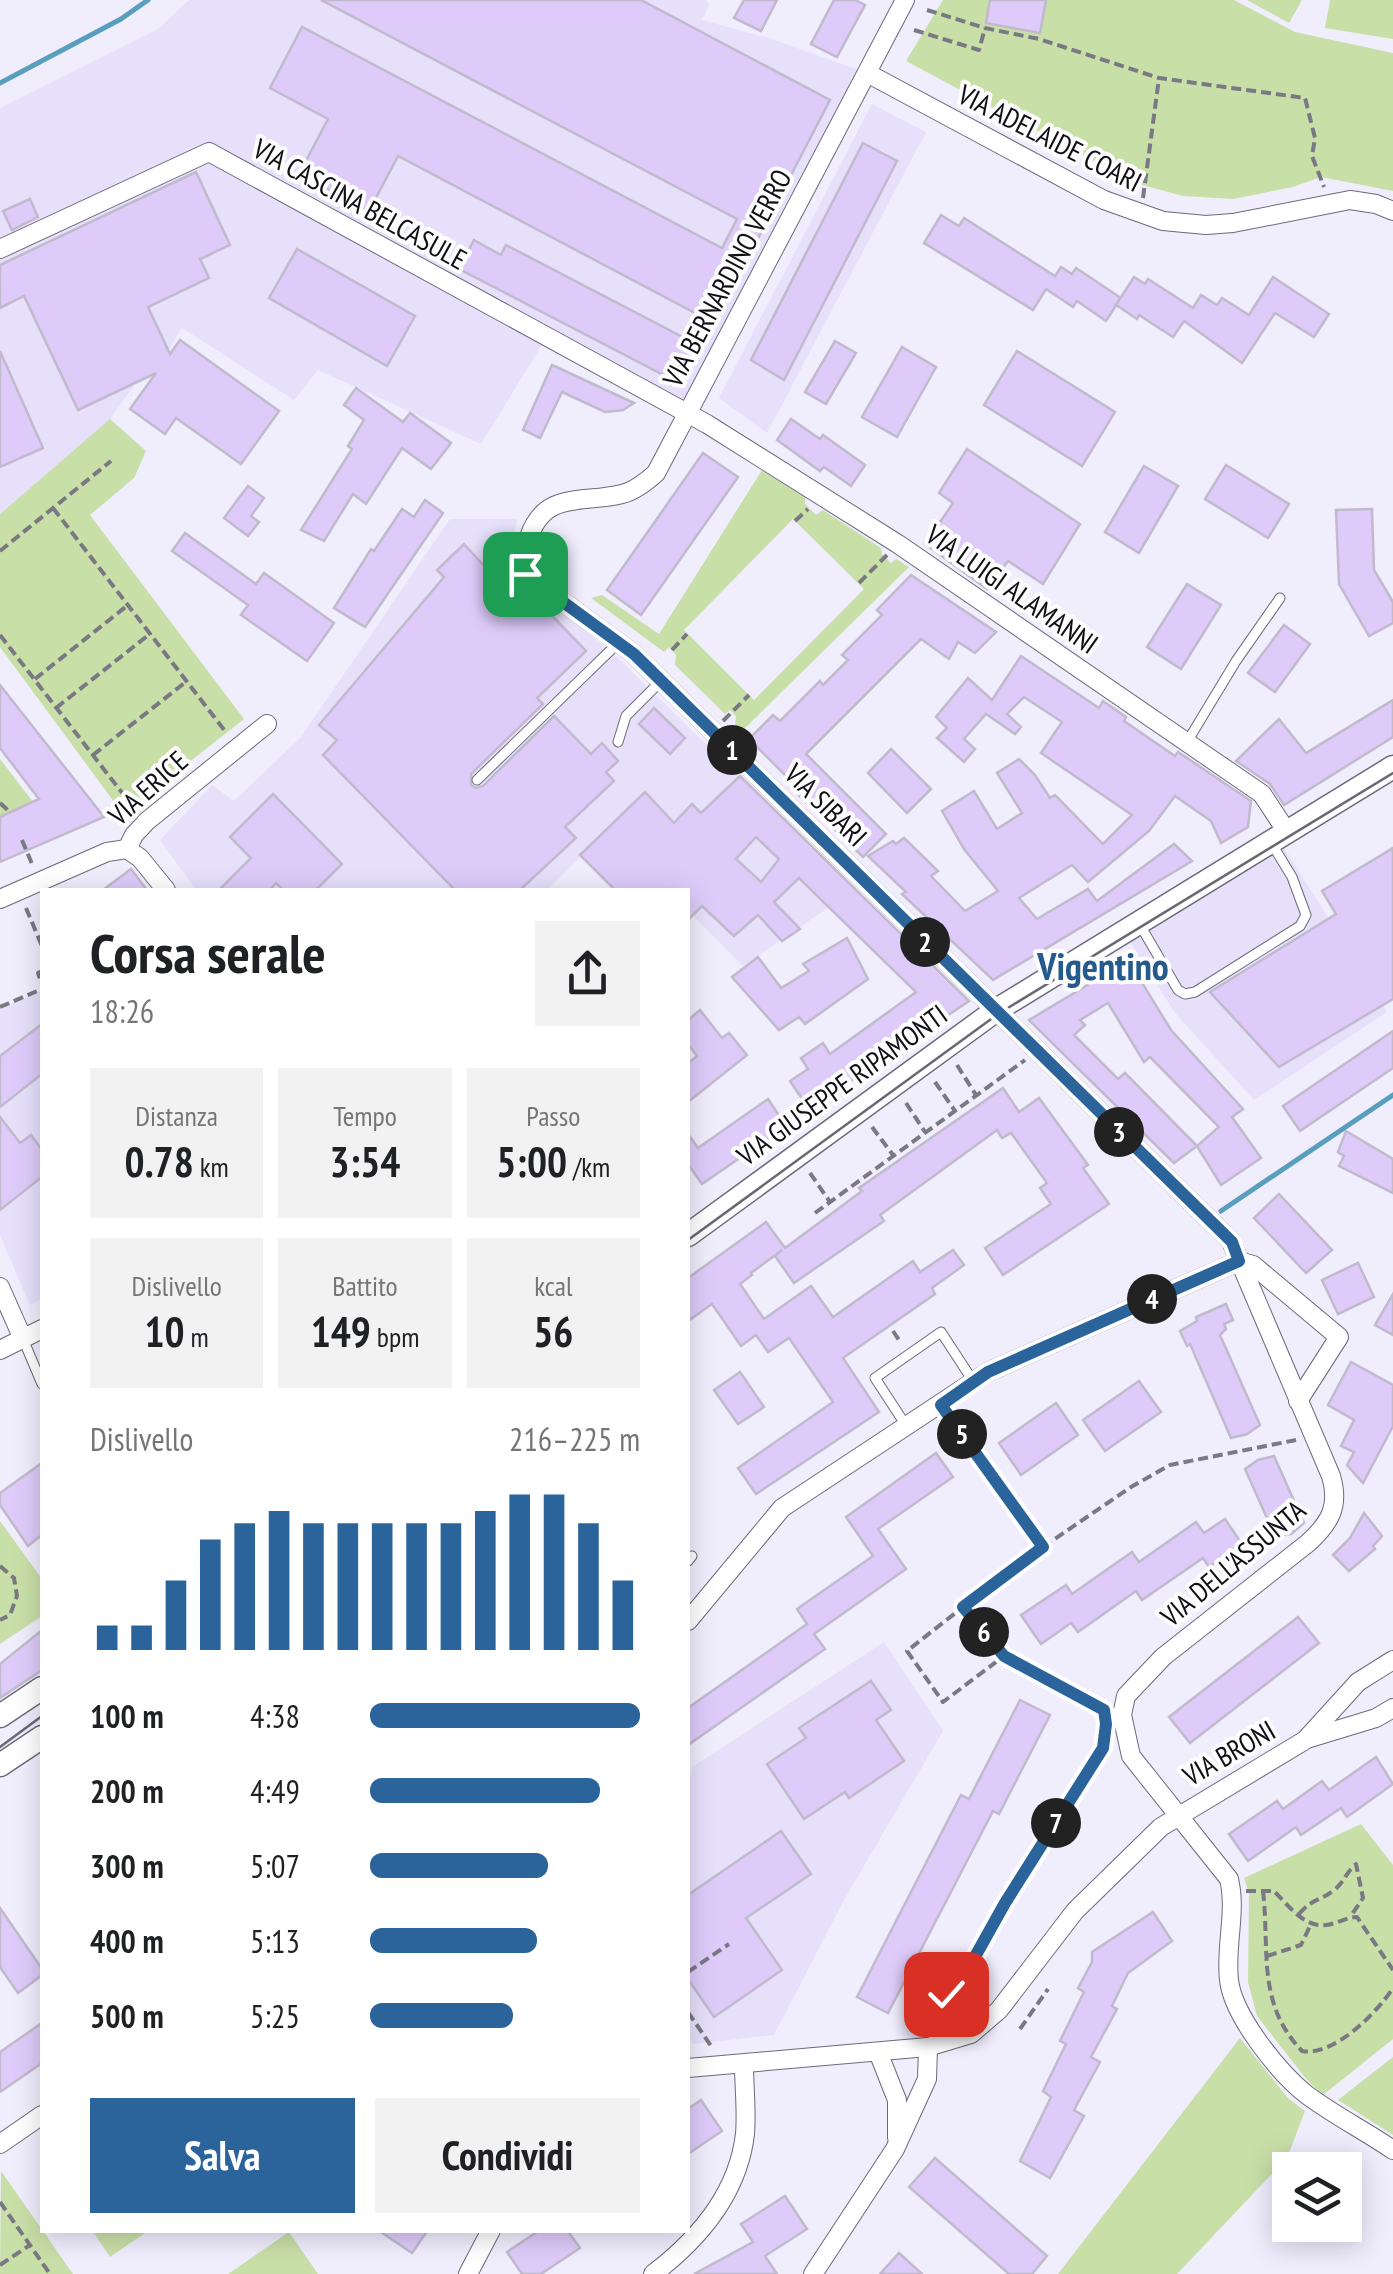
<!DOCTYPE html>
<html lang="it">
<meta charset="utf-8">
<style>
body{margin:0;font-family:"PT Sans Narrow",sans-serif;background:#f2f2f2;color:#202124;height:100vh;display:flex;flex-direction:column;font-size:38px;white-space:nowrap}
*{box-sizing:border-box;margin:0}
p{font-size:32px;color:#757577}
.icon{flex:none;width:55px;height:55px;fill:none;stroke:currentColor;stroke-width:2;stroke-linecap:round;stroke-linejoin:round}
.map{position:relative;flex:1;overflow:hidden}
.panel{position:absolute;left:40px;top:888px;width:650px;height:1345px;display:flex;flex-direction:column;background:#fff;border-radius:0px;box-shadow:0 5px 25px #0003}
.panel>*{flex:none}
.buttons{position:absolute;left:1272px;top:2152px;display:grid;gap:20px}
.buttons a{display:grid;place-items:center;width:90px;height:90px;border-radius:0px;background:#fff;box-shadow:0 5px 25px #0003;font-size:50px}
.pin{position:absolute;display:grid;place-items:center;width:85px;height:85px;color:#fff;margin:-42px;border-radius:20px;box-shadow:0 5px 15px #0006}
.km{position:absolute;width:50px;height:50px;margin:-25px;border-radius:50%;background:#222;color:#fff;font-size:28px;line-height:50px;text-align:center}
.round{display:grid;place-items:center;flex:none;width:105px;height:105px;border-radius:0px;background:#f2f2f2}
.overview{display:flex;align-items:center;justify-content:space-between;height:170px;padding:0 50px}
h1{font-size:55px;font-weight:600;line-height:75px}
.figures{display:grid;grid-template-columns:repeat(3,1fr);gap:15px;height:170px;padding:10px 50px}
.figures div{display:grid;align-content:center;border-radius:0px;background:#f2f2f2;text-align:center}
.figures b{font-size:42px;font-weight:600}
.figures small{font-size:28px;font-weight:400}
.figures p{font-size:28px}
.chart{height:280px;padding:20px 50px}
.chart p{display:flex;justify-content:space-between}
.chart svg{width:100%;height:180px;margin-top:10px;stroke:#2a649b;stroke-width:6}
.button{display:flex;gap:20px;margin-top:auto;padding:20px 50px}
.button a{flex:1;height:115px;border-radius:0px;background:#2a649b;color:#fff;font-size:40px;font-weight:600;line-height:115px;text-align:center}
.button a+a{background:#f2f2f2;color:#202124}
ul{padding:0 50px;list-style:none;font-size:32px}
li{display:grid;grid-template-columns:160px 120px 1fr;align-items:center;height:75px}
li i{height:25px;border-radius:12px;background:#2a649b}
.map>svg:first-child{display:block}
</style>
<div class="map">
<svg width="1393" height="2274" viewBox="0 0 1393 2274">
<rect width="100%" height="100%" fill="#f0edfd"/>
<g fill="#e6e0fb">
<polygon points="189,0 706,0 709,5 702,20 769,38 867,73 688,413 546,338 481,444 318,370 294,400 182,328 167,352 143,373 110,419 0,514 0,108 158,29"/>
<polygon points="872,104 926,132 767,433 719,398"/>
<polygon points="450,519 517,519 509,569 618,658 854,890 743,966 688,911 688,890 615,890 581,856 547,890 196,890 160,840 212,785 234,801 301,737"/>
<polygon points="1278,838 1387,1012 1254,1100 1175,1013 1124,932"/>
<polygon points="42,991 42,1299 30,1305 0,1235 0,1009"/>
<polygon points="884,1642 943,1731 844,1900 774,2035 693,2044 688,2035 688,1786 692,1767"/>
</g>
<g fill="#c9dfa8" fill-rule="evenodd">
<polygon points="943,0 1234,0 1295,32 1393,53 1393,191 1321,177 1293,187 1233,199 1183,196 1135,183 906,61"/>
<polygon points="1247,0 1302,0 1289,23"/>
<polygon points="1330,0 1393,0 1393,39 1325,28"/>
<polygon points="110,419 146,451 134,478 90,515 244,719 123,814 0,647 0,514"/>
<path d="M762 470 805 497V504L816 515 823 510 881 548 882 554 891 563 896 559 909 567 742 731 735 725 736 716 730 710 725 714 675 665 676 655 669 647 664 652 591 598 602 595 659 634ZM793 519 864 589 754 700 684 630Z"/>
<polygon points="0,759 33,802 0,817"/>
<polygon points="0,1521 42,1579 42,1616 0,1644"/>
<polygon points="1361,1824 1393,1865 1393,2039 1323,2095 1307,2080 1257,2016 1248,1982 1249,1893 1244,1878"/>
<polygon points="1240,2038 1288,2098 1305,2111 1287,2158 1177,2274 1058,2274"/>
<polygon points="1393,2057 1393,2135 1338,2100"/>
<polygon points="1,2171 73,2274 0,2274"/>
<polygon points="92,2230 143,2230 145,2233 110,2257"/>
<polygon points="289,2232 318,2274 228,2274"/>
</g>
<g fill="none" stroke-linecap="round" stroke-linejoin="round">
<g stroke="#599ebd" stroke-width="5">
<polyline points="0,83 121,19 148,0"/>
<polyline points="1221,1211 1393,1095"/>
</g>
</g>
<g fill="#decbfa" stroke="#c1bacd" stroke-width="2.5" fill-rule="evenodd">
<polygon points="321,0 641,0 830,100 714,323 398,156 369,211 299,174 328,119 270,88 302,27 722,248 737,219"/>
<polygon points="744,0 777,0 761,31 734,18"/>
<polygon points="834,0 855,0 865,5 837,57 811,44"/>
<polygon points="990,0 1046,0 1040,33 986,23"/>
<polygon points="863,143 897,161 784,380 751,360"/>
<polygon points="196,172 230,245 200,259 209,278 148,307 170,354 180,340 279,411 241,464 176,418 165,434 130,409 156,373 78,410 24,296 0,308 0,265"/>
<polygon points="30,199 38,217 12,230 3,211"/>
<polygon points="941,215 959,226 964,218 1055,276 1061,267 1072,274 1076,268 1121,298 1106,321 1077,301 1073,307 1046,289 1033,310 924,243"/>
<polygon points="474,240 501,255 506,245 698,345 679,383 459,269"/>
<polygon points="297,249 415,316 387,366 269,298"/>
<polygon points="1134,277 1145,284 1148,279 1193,308 1201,295 1217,305 1222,298 1249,315 1273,277 1329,314 1314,337 1275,313 1242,363 1184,321 1173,337 1139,315 1137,319 1116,305"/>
<polygon points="835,341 856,353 826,404 805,392"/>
<polygon points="902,347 936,367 897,437 862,417"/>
<polygon points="0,351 43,448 0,467"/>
<polygon points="1017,351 1115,412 1082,466 984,405"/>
<polygon points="552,365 634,403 623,410 605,412 562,392 540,438 523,430"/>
<polygon points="356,388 403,422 410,413 451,443 431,469 402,448 366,504 353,494 324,541 301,530 352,449 348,446 364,420 344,405"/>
<polygon points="791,419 820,439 823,435 865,465 851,486 824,467 820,471 777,440"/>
<polygon points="967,449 1080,524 1043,584 1008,561 987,589 925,544 953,503 939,493"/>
<polygon points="703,453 738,477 641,615 607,590"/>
<polygon points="1226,465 1289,504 1268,538 1205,499"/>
<polygon points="1144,466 1178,486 1139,553 1105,532"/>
<polygon points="248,486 264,498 251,516 259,522 248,536 224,518"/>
<polygon points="425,500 443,513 365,627 334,608 371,549 374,551 402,509 414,517"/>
<polygon points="1372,509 1374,570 1393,602 1393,623 1369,636 1339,584 1336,510"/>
<polygon points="185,533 256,584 264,573 334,623 307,661 241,615 248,605 172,551"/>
<polygon points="464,544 499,582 510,572 517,583 532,595 586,651 537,698 543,704 471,774 471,785 476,788 483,786 554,716 591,754 602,743 618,761 606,772 614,781 565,827 576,838 520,890 455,890 323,755 337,740 319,725 444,577 437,570"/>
<polygon points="911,575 996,632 975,653 958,642 949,659 921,639 806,754 886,834 863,857 790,787 793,783 749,739 773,715 780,721 820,681 823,685 848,660 842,655 882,615 877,610"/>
<polygon points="1187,584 1221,605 1181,669 1147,647"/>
<polygon points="1284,625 1310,644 1275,692 1248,673"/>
<polygon points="1021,656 1099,708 1103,701 1126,717 1124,721 1175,756 1178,752 1251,801 1248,827 1221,843 1211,821 1175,796 1149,831 1088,882 1072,865 1019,898 1037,919 1088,889 1097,901 1174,844 1192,861 993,980 902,894 906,892 868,856 893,841 896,844 904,838 938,871 931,876 965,911 998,891 964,849 942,811 974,791 997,829 1022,813 997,773 1019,759 1035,775 1050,798 1055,795 1103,844 1132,815 1041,753 1062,722 1024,697 1007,714 1021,727 1015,734 986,714 964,739 975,749 964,762 937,738 947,728 936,717 968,678 992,700"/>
<polygon points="0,685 104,817 0,862 0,817 39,799 0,748"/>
<polygon points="1393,700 1393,737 1284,805 1270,784 1236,761 1279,719 1306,753"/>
<polygon points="654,708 685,738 670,754 639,724"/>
<polygon points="891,749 931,789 907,813 868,773"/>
<path d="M740 776 969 1001 809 1109 790 1081 808 1069 801 1058 823 1043 830 1054 916 992 799 878 774 902 800 929 782 941 758 915 734 936 702 906 688 920V890H615L580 855 645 792 674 823 692 804 701 813ZM756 837 779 859 761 882 736 859Z"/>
<polygon points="273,794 342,864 316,890 283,890 276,883 270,890 219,890 251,858 230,837"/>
<polygon points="1393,848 1393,999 1279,1067 1210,992 1336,914 1322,891"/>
<polygon points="131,869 147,890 103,890"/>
<polygon points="847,938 868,979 805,1024 799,1017 779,1030 732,977 758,957 781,988 809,971 803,964"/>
<path d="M1136 956 1143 969 1136 973 1171 1030 1243 1109 1232 1117 1261 1158 1221 1185 1197 1146 1174 1163 1029 1020ZM1108 1003 1144 1062 1150 1057 1219 1127 1197 1146 1125 1073 1118 1079 1074 1035 1085 1025 1080 1020Z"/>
<polygon points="700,1010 722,1038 729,1033 747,1055 688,1102 688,1063 697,1056 688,1044 688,1020"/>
<polygon points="42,1024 42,1074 0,1107 0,1056"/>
<polygon points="1393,1031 1393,1068 1300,1131 1283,1106"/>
<polygon points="1003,1088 1019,1112 1039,1098 1088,1165 1083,1168 1109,1204 1003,1275 985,1248 1051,1204 1040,1188 1047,1183 1011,1133 1002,1138 997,1130 880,1215 884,1221 794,1283 775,1256 782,1250 751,1273 752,1275 740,1284 764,1319 811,1286 833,1317 913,1261 920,1272 953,1250 964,1265 932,1288 935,1294 843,1358 879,1412 756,1494 738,1468 833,1402 789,1338 768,1352 756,1335 741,1346 712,1304 688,1321 688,1278 766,1222 785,1248 862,1191 859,1188"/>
<polygon points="768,1099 786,1126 702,1184 688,1164 688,1134 698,1148"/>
<polygon points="0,1117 20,1143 31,1135 42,1150 42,1177 0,1210"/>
<polygon points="1346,1131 1393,1159 1393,1193 1339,1166 1344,1156 1338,1152"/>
<polygon points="1279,1194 1332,1250 1306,1273 1254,1218"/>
<polygon points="1358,1263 1374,1297 1338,1314 1322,1280"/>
<polygon points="1393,1294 1393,1335 1375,1325"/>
<polygon points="1226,1304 1233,1320 1224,1324 1226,1329 1220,1335 1260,1425 1247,1434 1231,1438 1190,1344 1187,1346 1180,1331 1197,1321 1196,1317"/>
<polygon points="1351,1362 1393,1385 1393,1426 1363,1483 1347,1465 1354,1452 1341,1446 1354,1420 1328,1405"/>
<polygon points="740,1372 764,1407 738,1424 714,1390"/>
<polygon points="1139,1381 1161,1412 1105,1451 1083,1420"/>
<polygon points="1056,1403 1078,1435 1021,1475 999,1443"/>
<polygon points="936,1453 953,1477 878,1529 906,1569 814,1634 825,1649 688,1745 688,1708 807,1624 797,1609 873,1556 846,1517"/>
<polygon points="1274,1456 1304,1523 1291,1534 1275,1536 1245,1469 1258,1460"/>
<polygon points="42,1463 42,1535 28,1546 0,1505 0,1493"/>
<polygon points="1364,1513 1382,1536 1373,1546 1375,1549 1349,1571 1333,1555 1350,1538"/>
<polygon points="1225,1519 1242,1544 1209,1567 1203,1558 1142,1600 1136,1591 1078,1632 1071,1623 1041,1644 1021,1615 1066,1585 1072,1594 1132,1552 1139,1562 1196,1522 1204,1533"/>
<polygon points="1298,1617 1319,1643 1190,1743 1169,1717"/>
<polygon points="42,1630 42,1670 0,1698 0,1664"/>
<polygon points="871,1681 891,1710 876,1720 904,1761 849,1798 845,1792 804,1819 767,1764 806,1738 799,1728"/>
<polygon points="1020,1700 1050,1715 999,1814 993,1811 888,2013 857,1997 961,1795 969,1799"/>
<polygon points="1376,1757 1393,1784 1347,1817 1341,1808 1301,1835 1296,1827 1248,1861 1229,1834 1277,1801 1283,1809 1322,1781 1329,1790"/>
<polygon points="781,1831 811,1874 746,1918 782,1970 714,2017 688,1979 688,1895"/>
<polygon points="0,1908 42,1969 42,1975 18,1993 0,1967"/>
<polygon points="1153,1912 1172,1941 1128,1973 1112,2006 1117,2009 1091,2057 1100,2062 1074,2110 1084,2116 1050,2178 1020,2161 1051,2097 1043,2091 1066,2044 1060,2041 1084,1992 1078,1988 1092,1962 1092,1952"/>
<polygon points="42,2023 42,2063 0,2092 0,2052"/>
<polygon points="701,2100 722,2131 688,2154 688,2109"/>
<polygon points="935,2158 1047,2256 1032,2274 1009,2274 909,2187"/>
<polygon points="785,2196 807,2229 765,2256 777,2274 694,2274 753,2242 741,2224"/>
<polygon points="378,2230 428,2230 412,2253"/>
<polygon points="540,2230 567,2230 580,2248 541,2274 522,2274 507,2252"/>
<polygon points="899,2253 922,2274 880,2274"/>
</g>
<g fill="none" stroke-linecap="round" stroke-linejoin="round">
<g stroke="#6d697b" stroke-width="11">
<g id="service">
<polyline points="618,742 626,716 661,681"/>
<polyline points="1187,742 1236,661 1280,598"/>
<polyline points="477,780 618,643"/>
<polyline points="1140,925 1178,990 1185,994 1195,992 1300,926 1306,915 1292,877 1272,844"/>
<polyline points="23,1339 42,1384"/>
<polyline points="907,1427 875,1378 941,1332 973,1381"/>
<polyline points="688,1561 692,1556"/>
</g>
</g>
<g stroke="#6d697b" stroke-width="20">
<g id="minor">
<path d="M905 0 656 473C646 482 635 491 622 494 583 504 545 490 529 537 524 551 520 560 525 574L634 654 1231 1241 1331 1476C1340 1506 1330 1523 1308 1543L1163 1657 1126 1696 1122 1715 1131 1756 1229 1879C1237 1912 1225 1946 1229 1980 1233 2016 1279 2073 1307 2095 1334 2115 1365 2131 1393 2150"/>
<polyline points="867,73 1104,200 1163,221 1206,225 1233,223 1350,200 1376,204 1393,211"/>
<polyline points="0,249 209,152 707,424 898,544 1262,794 1287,832"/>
<polyline points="127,849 134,835 147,821 267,724"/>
<polyline points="127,849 140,858 166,890"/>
<polyline points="0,899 107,852 127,849"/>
<polyline points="1239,1261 1253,1265 1339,1337 1298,1401"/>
<polyline points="0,1287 23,1339"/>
<polyline points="0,1350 42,1329"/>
<polyline points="688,1621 782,1508 988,1372 1239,1261"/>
<polyline points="1307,1738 1358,1682 1393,1660"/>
<polyline points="878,2052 897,2100 897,2138"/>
<polyline points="688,2068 928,2047 971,2034 999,2010 1075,1911 1161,1827 1307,1739 1376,1718 1393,1708"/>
<polyline points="0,2144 42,2115"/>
<polyline points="468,2274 491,2230"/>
<path d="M653 2274C699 2239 738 2194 745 2134 747 2111 744 2087 744 2064"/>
<polyline points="813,2274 895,2149 927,2079 928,2047"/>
</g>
</g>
<g stroke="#6d697b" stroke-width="25">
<g id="tertiary">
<polyline points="688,1235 995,1011 1393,767"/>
<polyline points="0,1716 42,1688"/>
<polyline points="0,1765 42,1737"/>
</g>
</g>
<g stroke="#7a7883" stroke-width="4" stroke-dasharray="10 5" stroke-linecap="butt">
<polyline points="927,10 985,28 1039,39 1159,78 1305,98 1315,138 1312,156 1324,187"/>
<polyline points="914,30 979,50 985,28"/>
<polyline points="1143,198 1159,78"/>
<polyline points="53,508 225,731"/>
<polyline points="795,521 808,509"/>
<polyline points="0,551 111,461"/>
<polyline points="859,583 887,555"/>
<polyline points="0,635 130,803"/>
<polyline points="672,650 687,634"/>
<polyline points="35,679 128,605"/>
<polyline points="56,708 151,633"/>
<polyline points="723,721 749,695"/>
<polyline points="93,755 187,681"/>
<polyline points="0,803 10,812"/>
<polyline points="22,840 32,864"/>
<polyline points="26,908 42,946"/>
<polyline points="42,971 38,973 42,984"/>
<polyline points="0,1007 42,989"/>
<polyline points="957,1065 976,1095"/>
<polyline points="935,1082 955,1111"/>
<polyline points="906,1103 925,1132"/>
<polyline points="872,1127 893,1155"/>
<polyline points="810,1173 830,1202"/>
<polyline points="815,1213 1025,1060"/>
<polyline points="893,1331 901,1343"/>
<polyline points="950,1417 1043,1547 963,1607"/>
<polyline points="1043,1547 1131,1487 1170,1465 1296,1440"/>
<polyline points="0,1566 14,1578 17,1596 10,1615 0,1620"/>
<polyline points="1004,1656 963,1607 907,1651 943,1702 1004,1656 1104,1709 1104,1713"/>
<path d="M1246 1891H1274C1288 1905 1304 1928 1326 1925 1337 1924 1346 1917 1357 1917L1393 1970"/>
<path d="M1263 1891C1270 1950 1256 2003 1302 2051 1333 2057 1377 2013 1393 1988"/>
<path d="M1299 1914C1314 1897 1319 1902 1334 1890 1344 1883 1346 1872 1356 1864L1363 1898 1351 1916"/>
<polyline points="1267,1956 1301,1945 1311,1924"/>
<polyline points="688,1972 729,1944"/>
<polyline points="688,2012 711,2046"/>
<polyline points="916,2029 921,2007 946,1994 962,1980 1005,1903 1103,1748 1106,1728"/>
<polyline points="1020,2029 1048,1989"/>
<polyline points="0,2202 50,2274"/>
<polyline points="0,2265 30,2245"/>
</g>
<use href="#service" stroke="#fff" stroke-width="9"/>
<use href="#minor" stroke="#fff" stroke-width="18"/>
<use href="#tertiary" stroke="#fff" stroke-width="22"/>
<g stroke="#6a6873" stroke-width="2.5">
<polyline points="688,1240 998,1014 1393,773"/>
<polyline points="0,1747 42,1716"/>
</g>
</g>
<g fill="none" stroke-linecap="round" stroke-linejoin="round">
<g stroke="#fff" stroke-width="20">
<polyline id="route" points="525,574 634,654 1232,1242 1239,1261 988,1372 941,1405 1043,1547 963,1607 1004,1656 1104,1710 1106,1724 1103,1748 1005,1903 962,1980 946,1994"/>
</g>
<use href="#route" stroke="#2a649b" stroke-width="12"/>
</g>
<g text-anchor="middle" stroke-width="8" stroke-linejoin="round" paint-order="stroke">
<g font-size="28" fill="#100e15" stroke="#fdfdfd">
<text transform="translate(1050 138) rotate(27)" y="10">VIA ADELAIDE COARI</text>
<text transform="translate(360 204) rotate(29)" y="10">VIA CASCINA BELCASULE</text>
<text transform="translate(727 278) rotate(-62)" y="10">VIA BERNARDINO VERRO</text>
<text transform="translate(1012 589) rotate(35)" y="10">VIA LUIGI ALAMANNI</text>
<text transform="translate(148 788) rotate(-42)" y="10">VIA ERICE</text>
<text transform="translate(826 805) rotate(45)" y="10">VIA SIBARI</text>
<text transform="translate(842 1085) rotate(-36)" y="10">VIA GIUSEPPE RIPAMONTI</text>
<text transform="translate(1233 1563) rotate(-40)" y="10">VIA DELL'ASSUNTA</text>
<text transform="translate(1229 1753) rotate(-30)" y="10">VIA BRONI</text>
</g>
<g font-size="38" font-weight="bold" fill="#255a8d" stroke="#fdfdfd">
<text x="1103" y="980">Vigentino</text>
</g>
</g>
</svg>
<div class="buttons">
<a><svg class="icon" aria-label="layers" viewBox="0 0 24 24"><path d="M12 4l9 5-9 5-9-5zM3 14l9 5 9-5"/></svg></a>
</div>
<div class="pin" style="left:525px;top:574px;background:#1e9e55"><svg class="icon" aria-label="arrive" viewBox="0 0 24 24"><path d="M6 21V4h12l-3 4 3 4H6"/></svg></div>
<div class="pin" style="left:946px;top:1994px;background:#d93025"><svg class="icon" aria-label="check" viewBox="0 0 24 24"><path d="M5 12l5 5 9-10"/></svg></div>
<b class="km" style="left:732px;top:750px">1</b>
<b class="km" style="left:925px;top:942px">2</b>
<b class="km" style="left:1119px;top:1132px">3</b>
<b class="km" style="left:1152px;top:1299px">4</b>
<b class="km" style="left:962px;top:1434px">5</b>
<b class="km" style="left:984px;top:1632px">6</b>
<b class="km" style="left:1056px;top:1823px">7</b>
<section class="panel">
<div class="overview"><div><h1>Corsa serale</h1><p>18:26</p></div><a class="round"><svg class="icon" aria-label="share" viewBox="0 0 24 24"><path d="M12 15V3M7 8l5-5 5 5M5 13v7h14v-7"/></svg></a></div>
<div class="figures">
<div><p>Distanza</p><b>0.78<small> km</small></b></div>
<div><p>Tempo</p><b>3:54</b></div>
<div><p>Passo</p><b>5:00<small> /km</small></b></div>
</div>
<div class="figures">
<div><p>Dislivello</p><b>10<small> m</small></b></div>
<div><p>Battito</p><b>149<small> bpm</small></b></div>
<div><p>kcal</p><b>56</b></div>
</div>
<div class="chart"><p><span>Dislivello</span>216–225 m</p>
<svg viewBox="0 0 160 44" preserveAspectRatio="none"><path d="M5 44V38M15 44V38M25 44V27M35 44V17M45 44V13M55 44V10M65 44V13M75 44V13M85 44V13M95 44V13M105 44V13M115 44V10M125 44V6M135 44V6M145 44V13M155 44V27"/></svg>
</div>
<ul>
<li><b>100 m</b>4:38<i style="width:100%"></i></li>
<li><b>200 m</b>4:49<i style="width:85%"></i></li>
<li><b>300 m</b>5:07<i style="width:66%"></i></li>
<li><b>400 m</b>5:13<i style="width:62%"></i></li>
<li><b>500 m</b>5:25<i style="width:53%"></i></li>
</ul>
<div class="button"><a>Salva</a><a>Condividi</a></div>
</section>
</div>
